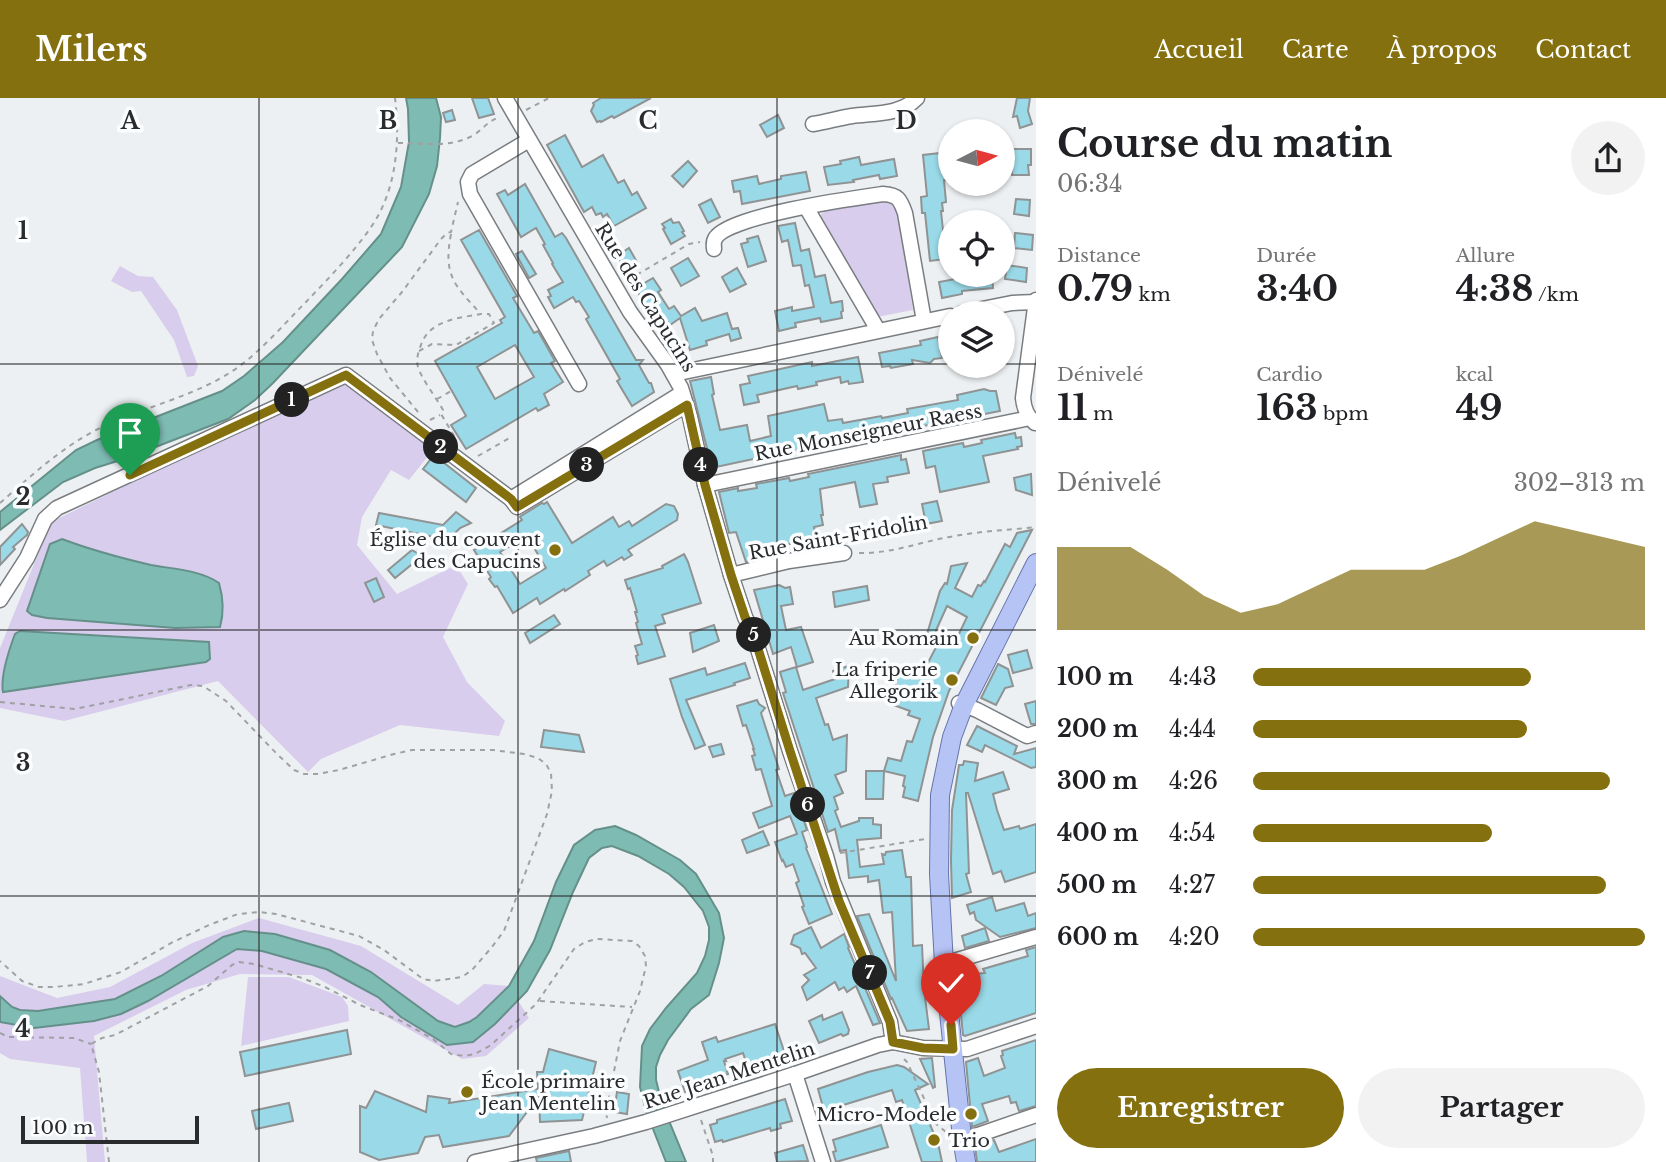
<!DOCTYPE html>
<html lang="fr">
<meta charset="utf-8">
<style>
body{margin:0;font-family:"Libre Baskerville",serif;background:#f2f2f2;color:#202124;height:100vh;display:flex;flex-direction:column;font-size:26px;white-space:nowrap}
*{box-sizing:border-box;margin:0}
p{font-size:23px;color:#757577}
.icon{flex:none;width:38px;height:38px;fill:none;stroke:currentColor;stroke-width:2;stroke-linecap:round;stroke-linejoin:round}
.map{position:relative;flex:1;overflow:hidden}
.drawer{display:flex;flex-direction:column;background:#fff;width:630px}
.drawer>*{flex:none}
.needle{width:46px;rotate:84deg}
.buttons{position:absolute;left:938px;top:21px;display:grid;gap:14px}
.buttons a{display:grid;place-items:center;width:77px;height:77px;border-radius:50%;background:#fff;box-shadow:0 2px 5px #0004;font-size:35px}
.scale{position:absolute;left:21px;bottom:18px;width:178px;box-sizing:border-box;padding-left:7px;border:4px solid #2a2b2c;border-top:0;font-size:19px;line-height:24px;white-space:nowrap;color:#2a2b2c;-webkit-text-stroke:5px #fbfdff;paint-order:stroke}
.pin{position:absolute;display:grid;place-items:center;width:60px;height:60px;color:#fff;margin:-72px -30px;border-radius:50% 50% 50% 0;rotate:-45deg;box-shadow:0 0 7px #0007}
.pin .icon{rotate:45deg}
.km{position:absolute;width:35px;height:35px;margin:-18px;border-radius:50%;background:#222;color:#fff;font-size:19px;line-height:35px;text-align:center}
.round{display:grid;place-items:center;flex:none;width:74px;height:74px;border-radius:37px;background:#f2f2f2}
.headline{display:flex;align-items:center;justify-content:space-between;height:119px;padding:0 21px}
h1{font-size:38px;font-weight:800;line-height:52px}
.stats{display:grid;grid-template-columns:repeat(3,1fr);gap:10px;height:119px;padding:7px 21px}
.stats div{display:grid;align-content:center}
.stats b{font-size:35px;font-weight:800}
.stats small{font-size:19px;font-weight:400}
.stats p{font-size:19px}
.chart{height:196px;padding:14px 21px}
.chart p{display:flex;justify-content:space-between}
.chart svg{width:100%;height:126px;margin-top:7px;fill:#84700f;opacity:.7}
.action{display:flex;gap:14px;margin-top:auto;padding:14px 21px}
.action a{flex:1;height:80px;border-radius:42px;background:#84700f;color:#fff;font-size:28px;font-weight:800;line-height:80px;text-align:center}
.action a+a{background:#f2f2f2;color:#202124}
ul{padding:0 21px;list-style:none;font-size:23px}
li{display:grid;grid-template-columns:112px 84px 1fr;align-items:center;height:52px}
li i{height:18px;border-radius:9px;background:#84700f}
header{display:flex;align-items:center;gap:42px;box-sizing:border-box;height:98px;padding:0 35px;background:#84700f;color:#fff}
header strong{font-size:33px}
nav{display:flex;gap:38px;margin-inline-start:auto;font-size:24px}
main{display:flex;flex:1;min-height:0}
.map>svg:first-child{display:block}
</style>
<header>
<strong>Milers</strong>
<nav><a>Accueil</a><a>Carte</a><a>À propos</a><a>Contact</a></nav>
</header>
<main>
<div class="map">
<svg width="1036" height="1064" viewBox="0 0 1036 1064">
<rect width="100%" height="100%" fill="#edf0f2"/>
<g fill="#d8cded">
<polygon points="884,101 893,104 897,110 913,212 877,219 821,124 821,116 827,112"/>
<polygon points="120,168 138,178 153,179 177,212 198,268 194,278 187,279 174,242 141,193 132,194 111,183"/>
<polygon points="350,278 440,343 409,382 391,372 362,419 357,447 397,496 456,467 468,486 443,539 467,584 505,623 499,638 400,627 321,661 308,674 218,583 64,623 0,610 0,550 51,424"/>
<polygon points="259,820 361,848 458,907 484,886 509,888 529,920 486,958 462,961 312,877 240,876 186,892 94,938 105,1064 87,1064 80,970 10,961 0,955 0,878 57,900 110,889 192,845"/>
<polygon points="248,879 289,879 342,899 348,908 349,923 241,948"/>
</g>
<g fill="#7ebcb3" stroke="#65908a" stroke-width="2">
<polygon points="406,0 436,0 441,19 440,40 437,68 429,96 402,149 273,285 255,302 228,321 127,360 95,370 63,384 0,432 0,414 76,352 97,342 222,293 244,278 283,244 342,181 381,136 401,89 409,44 408,11"/>
<path d="M62 441C91 452 121 460 151 467 173 471 200 472 219 485 223 499 224 515 220 529L175 530 47 520 32 517 27 513 50 446Z"/>
<path d="M20 533 209 544 210 561 206 564 3 594C0 577 9 552 15 536Z"/>
<polygon points="615,728 636,737 680,762 696,776 719,815 724,840 719,865 709,897 691,911 668,942 660,957 656,969 656,982 662,1006 686,1064 666,1064 646,1013 640,989 642,948 650,931 666,910 697,875 705,858 709,842 709,829 703,813 684,789 669,776 638,758 612,748 602,750 589,760 573,794 550,852 527,893 495,926 473,944 447,947 401,919 378,899 326,871 262,853 237,851 148,903 121,916 94,923 34,930 0,924 0,898 12,909 20,912 38,913 115,901 161,878 223,839 244,833 275,836 330,852 371,874 438,923 455,929 469,924 477,919 509,888 534,843 556,784 574,747 595,732"/>
</g>
<g fill="#9ad9e7" stroke="#8f9394" stroke-width="2" fill-rule="evenodd">
<polygon points="472,0 488,0 494,16 479,20"/>
<polygon points="601,0 651,0 614,20 612,18 601,24 600,23 597,24 591,13 594,7 593,5"/>
<polygon points="1017,0 1030,0 1028,13 1032,26 1020,30 1017,18 1013,19"/>
<polygon points="452,12 455,22 446,24 443,15"/>
<polygon points="778,17 784,30 767,39 760,27"/>
<polygon points="565,37 582,69 603,57 618,85 624,82 632,97 637,94 646,110 614,128 607,116 603,119 601,115 596,117 592,109 584,114 547,47"/>
<polygon points="1012,51 1031,51 1031,67 1028,67 1029,77 1012,77"/>
<polygon points="948,54 950,78 945,79 946,82 944,82 946,104 942,105 943,113 941,113 946,161 930,163 925,115 922,115 921,99 927,98 923,57"/>
<polygon points="859,59 861,67 894,61 897,78 880,81 879,77 853,82 854,84 828,87 824,69 841,66 840,63"/>
<polygon points="688,63 697,73 683,89 672,78"/>
<polygon points="806,74 810,93 742,106 740,93 734,94 732,83 757,78 759,86 781,81 781,78"/>
<polygon points="525,86 555,139 562,135 566,140 636,262 643,262 639,267 649,285 651,285 654,294 632,308 617,283 620,281 586,221 589,219 579,203 576,204 573,199 554,210 548,199 551,198 548,192 563,184 552,166 553,165 543,147 545,146 536,130 521,139 497,96 505,92 508,97"/>
<polygon points="711,101 720,119 708,125 699,107"/>
<polygon points="1016,101 1030,102 1029,118 1014,116"/>
<polygon points="671,121 673,125 679,124 684,133 682,134 685,138 671,146 663,131 665,130 662,126"/>
<polygon points="795,125 801,153 809,151 815,179 825,177 831,205 842,203 843,213 841,214 842,220 821,224 820,220 795,225 796,229 779,233 775,213 792,209 792,213 814,209 809,187 805,188 801,167 793,168 788,142 782,144 778,128"/>
<path d="M479 132 517 198 513 200 534 235 538 233 555 263 551 265 563 284 544 296 549 307 538 313 536 310 466 351 451 327 466 318 435 263 502 225 500 222 505 219 461 142ZM515 247 534 279 495 301 477 269Z"/>
<polygon points="1015,135 1033,137 1032,152 1014,150"/>
<polygon points="758,138 766,163 748,169 741,146 748,144 747,141"/>
<polygon points="629,150 637,164 624,171 617,158"/>
<polygon points="522,153 536,176 529,180 516,156"/>
<polygon points="688,160 699,178 681,188 671,170"/>
<polygon points="1007,167 1027,170 1026,184 1005,181"/>
<polygon points="737,170 746,186 730,194 722,179"/>
<polygon points="977,177 992,177 993,190 962,193 962,196 942,200 939,184"/>
<polygon points="653,180 661,192 658,194 669,211 674,208 681,218 695,210 702,223 727,215 732,231 738,230 741,240 731,243 729,236 706,243 707,247 690,252 680,220 670,227 668,224 660,229 639,196 636,190"/>
<polygon points="938,239 942,260 934,261 930,265 912,262 913,266 891,270 890,268 882,269 879,255 921,247 920,243"/>
<polygon points="858,259 863,284 849,286 848,283 841,285 840,279 816,284 817,287 798,291 797,288 757,297 759,304 744,307 740,287 750,285 748,278 812,264 812,268"/>
<polygon points="711,279 714,296 712,297 720,332 747,327 750,343 771,338 768,318 824,306 828,323 842,321 843,325 881,318 882,320 908,315 907,311 958,302 957,297 984,291 990,293 996,293 1000,313 791,354 788,357 784,355 777,356 716,369 711,366 690,283"/>
<polygon points="1015,335 1016,340 1021,339 1022,348 1017,349 1018,351 983,358 989,384 940,394 935,368 926,370 923,353 963,345 964,349 982,345 981,342"/>
<polygon points="434,357 476,390 466,404 423,371"/>
<polygon points="901,357 901,362 906,361 909,375 887,379 888,384 873,386 877,406 860,409 855,384 820,391 823,417 821,417 823,427 814,429 817,446 803,449 802,444 777,448 779,456 746,464 736,434 729,435 719,394 738,390 738,393 757,390 756,386 789,380 790,383 809,379 808,376"/>
<polygon points="1031,376 1032,397 1016,392 1014,380"/>
<polygon points="937,403 942,423 926,426 922,406"/>
<path d="M547 404 572 445 613 419 619 429 629 423 632 428 666 406 674 408 678 416 677 422 628 452 632 457 624 462 622 459 607 468 604 463 588 473 590 477 565 493 564 491 540 506 537 500 513 515 497 488 495 489 489 481 491 479 474 452 522 422 520 419 521 418 542 405 544 406ZM527 438 546 470 520 486 500 454Z"/>
<polygon points="456,414 471,425 460,430 448,442 376,427 379,415 443,427"/>
<polygon points="22,426 28,434 27,437 13,449 15,451 0,467 0,449"/>
<polygon points="1032,432 949,593 933,639 918,703 903,699 905,689 903,688 905,678 884,673 888,660 901,663 907,643 912,644 920,621 908,617 910,613 891,606 900,570 920,580 944,534 957,540 967,519 947,508 929,548 924,546 940,493 945,485 947,486 951,468 967,465 955,490 972,499 978,487 981,488 984,483 985,484 1005,446 1010,449 1017,435"/>
<polygon points="412,452 422,458 395,480 388,472"/>
<polygon points="684,456 688,464 701,505 662,517 665,525 655,528 665,558 638,566 636,558 638,557 635,548 642,546 636,525 638,524 635,514 637,514 630,490 628,491 625,482 663,470 662,468"/>
<polygon points="376,480 384,499 374,504 365,485"/>
<polygon points="779,487 785,490 790,489 793,506 781,508 786,532 801,529 813,564 797,569 791,549 773,556 754,492"/>
<polygon points="867,488 869,502 835,509 833,494"/>
<polygon points="554,517 560,526 530,545 525,535"/>
<polygon points="714,527 719,543 693,554 690,535"/>
<polygon points="1027,552 1032,570 1013,575 1008,557"/>
<polygon points="745,565 750,580 734,585 735,587 686,602 705,647 695,651 682,619 670,581 705,570 707,577"/>
<polygon points="998,566 1008,571 1013,588 1005,590 996,607 981,600"/>
<polygon points="849,568 848,589 816,600 825,627 828,626 833,642 847,637 846,673 835,677 843,695 834,699 838,711 835,713 841,729 859,723 859,720 873,720 873,726 881,727 881,740 857,742 860,769 884,766 882,756 885,757 886,754 902,752 906,779 911,779 913,848 922,847 924,891 929,931 907,933 892,900 891,901 857,818 869,816 896,883 892,814 883,815 879,782 868,784 868,778 849,780 846,752 840,753 835,731 828,734 783,595 786,594 780,574 796,569 803,592 835,581 833,573"/>
<polygon points="757,602 759,606 765,610 761,615 779,671 776,672 785,698 794,695 807,732 802,734 807,749 806,750 832,816 809,826 802,809 804,808 796,785 799,783 793,766 786,769 783,762 782,763 775,744 797,736 790,718 759,730 753,715 772,708 761,671 756,672 752,658 755,657 753,651 754,651 746,627 743,628 737,608"/>
<polygon points="1036,603 1036,626 1031,626 1025,606"/>
<polygon points="977,628 1017,648 1014,656 1036,650 1036,669 1031,670 985,647 982,654 967,647"/>
<polygon points="544,632 579,637 584,654 541,649"/>
<polygon points="721,646 724,656 713,659 709,649"/>
<polygon points="964,663 978,665 975,683 1003,674 1009,691 993,696 997,712 1004,732 1019,728 1020,731 1036,726 1036,774 1005,784 1001,773 993,776 968,695 966,695 969,775 966,776 971,794 952,800 951,763 952,712 959,667 963,667"/>
<polygon points="866,673 884,673 883,701 866,701"/>
<polygon points="763,733 769,747 747,755 742,742"/>
<polygon points="992,799 996,813 1024,805 1028,818 1036,815 1036,830 1000,839 976,822 974,814 970,816 967,807"/>
<polygon points="811,829 821,850 844,836 849,849 848,850 880,925 873,927 856,888 847,894 844,889 839,892 835,884 807,902 802,889 809,882 804,877 816,870 805,855 802,856 800,850 791,846 794,837"/>
<polygon points="985,830 989,843 965,850 962,838"/>
<polygon points="1036,849 1036,915 965,938 963,937 957,878 985,875 983,871 1028,858 1026,852"/>
<polygon points="842,914 849,932 848,936 843,938 841,936 819,945 809,923 822,917 823,922"/>
<polygon points="775,926 785,956 779,957 779,963 767,967 767,964 748,970 743,955 725,961 726,963 724,963 728,976 715,980 716,984 714,986 685,994 678,973 708,962 702,944 716,939 718,944"/>
<polygon points="347,932 351,956 245,978 240,954"/>
<polygon points="1036,942 1036,1008 1019,1013 1016,1004 1011,1005 1009,998 982,1006 988,1023 972,1029 966,964 978,960 984,978 1005,970 1001,958 1003,957 1002,953"/>
<polygon points="549,951 596,964 582,1022 540,1024 539,998 509,1038 443,1049 439,1037 425,1039 418,1055 379,1062 360,1054 360,1008 366,1010 375,993 426,1014 428,998 450,1001 449,1005 538,991 537,974 543,974"/>
<polygon points="932,960 935,989 933,990 920,961"/>
<polygon points="897,967 904,969 928,986 915,992 938,1045 942,1064 922,1064 902,1002 896,1004 892,992 824,1013 818,991 868,974"/>
<polygon points="617,994 629,996 627,1016 614,1014"/>
<polygon points="785,1001 792,1023 780,1026 781,1030 771,1033 770,1030 723,1044 722,1042 715,1044 710,1027 717,1025 717,1022"/>
<polygon points="289,1005 293,1023 256,1031 252,1013"/>
<polygon points="881,1027 888,1049 836,1064 833,1054 836,1053 833,1042"/>
<polygon points="1036,1041 1036,1064 977,1064 975,1048 994,1042 999,1054"/>
<polygon points="803,1047 808,1063 777,1064 775,1055"/>
<polygon points="569,1053 571,1064 537,1064 536,1060"/>
</g>
<g fill="none" stroke-linecap="round" stroke-linejoin="round">
<g stroke="#7a7d80" stroke-width="17">
<g id="minor">
<polyline points="505,0 630,214 668,267 681,290 690,319 705,387 731,477 745,519 754,538 790,653 826,758 833,784 890,924 893,944"/>
<path d="M813 26C826 24 839 20 852 18 873 15 901 17 917 0"/>
<polyline points="529,42 472,76 468,84 470,96 579,286"/>
<polyline points="806,109 878,232"/>
<path d="M714 151C714 148 713 144 715 141 725 118 855 100 883 96 898 97 900 101 905 115L924 223"/>
<polyline points="962,215 1012,205 1036,204"/>
<polyline points="674,276 950,218"/>
<path d="M1035 325C1027 318 1024 311 1023 300L1036 202"/>
<polyline points="705,387 1030,320"/>
<polyline points="511,401 682,295"/>
<polyline points="731,477 789,463 844,455"/>
<polyline points="0,502 27,460 45,421 57,410 346,277 511,401 517,409 686,307"/>
<polyline points="959,605 977,612 1027,638 1036,635"/>
<polyline points="940,867 1036,839"/>
<polyline points="795,976 823,1064"/>
<polyline points="962,1040 972,1039 1036,1017"/>
<polyline points="475,1064 594,1038 646,1024 795,976 878,947 893,944 923,950 967,951 1036,928"/>
</g>
</g>
<g stroke="#6674aa" stroke-width="20">
<polyline id="major" points="966,1064 962,1040 944,866 939,776 940,697 952,639 964,607 1036,465"/>
</g>
<g stroke="#9fa1a3" stroke-width="2" stroke-dasharray="5 5" stroke-linecap="butt">
<polyline points="526,12 549,0"/>
<path d="M398 45C423 45 449 50 472 38 483 32 487 23 500 19"/>
<path d="M451 136C443 177 454 187 481 216 459 220 429 222 421 247 418 254 416 262 418 269 421 280 437 301 443 312L441 316 456 341H455"/>
<polyline points="628,182 689,146 700,144"/>
<polyline points="419,253 432,246 456,247 494,225 489,216 482,216"/>
<polyline points="437,301 451,293"/>
<polyline points="418,314 390,280 377,256 372,242 373,233 379,221 402,194 441,141 447,135 451,134 458,104"/>
<polyline points="430,322 440,317"/>
<polyline points="478,358 511,339"/>
<path d="M0 405C32 377 63 348 102 329 146 308 197 298 237 270 263 251 284 226 306 204 328 181 358 150 375 123 397 87 400 41 395 0"/>
<path d="M859 455C892 456 922 443 955 438 982 433 1009 432 1036 429"/>
<polyline points="0,604 75,611 191,587 203,588 226,603 277,656 294,672 304,676 317,676 339,672 394,656 412,652 493,652 524,656 538,660 546,666 551,675 552,693 547,716 504,833 492,849 472,872 462,879 434,883 423,881 384,852 359,838 276,816 259,814 238,816 209,827 171,845 121,874 84,886 54,889 39,889 22,883 0,863"/>
<polyline points="840,755 925,741"/>
<polyline points="540,903 632,909"/>
<polyline points="0,935 8,939 74,940 91,946"/>
<polyline points="904,961 907,964 936,1026 946,1034"/>
<polyline points="701,1022 713,1058 713,1064"/>
<polyline points="109,1064 99,974 91,946 102,940 115,937 208,888 232,867 239,864 254,866 302,880 325,889 360,907 399,922 433,941 451,956 465,958 475,956 491,947 536,906 574,851 585,844 597,841 632,843 639,848 645,858 646,868 640,893 620,943 606,1014 607,1020"/>
</g>
<use href="#minor" stroke="#fff" stroke-width="14"/>
<use href="#major" stroke="#b6c3f5" stroke-width="18"/>
</g>
<g fill="none" stroke-linecap="round" stroke-linejoin="round">
<g stroke="#fff" stroke-width="14">
<polyline id="route" points="130,377 346,277 511,401 517,409 687,307 705,387 731,477 745,519 754,538 790,653 839,803 890,924 893,944 923,950 953,951 951,927"/>
</g>
<use href="#route" stroke="#84700f" stroke-width="9"/>
</g>
<path fill="none" stroke="#2a2b2c" stroke-width="2" stroke-opacity="0.55" d="M259 0V1064M518 0V1064M777 0V1064M0 266H950M1003 266H1036M0 532H1036M0 798H1036"/>
<g fill="#84700f" stroke="#fbfdff" stroke-width="2.5">
<circle cx="555" cy="452" r="7"/>
<circle cx="973" cy="540" r="7"/>
<circle cx="952" cy="582" r="7"/>
<circle cx="467" cy="994" r="7"/>
<circle cx="971" cy="1016" r="7"/>
<circle cx="934" cy="1042" r="7"/>
</g>
<g text-anchor="middle" stroke-width="7" stroke-linejoin="round" paint-order="stroke">
<g font-size="19" fill="#2a2b2c" stroke="#fbfdff">
<text transform="translate(646 199) rotate(58)" y="7">Rue des Capucins</text>
<text transform="translate(868 334) rotate(-11)" y="7">Rue Monseigneur Raess</text>
<text transform="translate(838 439) rotate(-10)" y="7">Rue Saint-Fridolin</text>
<text transform="translate(729 977) rotate(-18)" y="7">Rue Jean Mentelin</text>
</g>
<g font-size="19" fill="#2a2b2c" stroke="#fbfdff" text-anchor="end">
<text x="541" y="448">Église du couvent<tspan x="541" dy="22">des Capucins</tspan></text>
<text x="959" y="547">Au Romain</text>
<text x="938" y="578">La friperie<tspan x="938" dy="22">Allegorik</tspan></text>
<text x="481" y="990" text-anchor="start">École primaire<tspan x="481" dy="22">Jean Mentelin</tspan></text>
<text x="957" y="1023">Micro-Modele</text>
<text x="948" y="1049" text-anchor="start">Trio</text>
</g>
</g>
<g font-size="23" text-anchor="middle" font-weight="bold" fill="#2a2b2c" stroke="#fbfdff" stroke-width="7" stroke-linejoin="round" paint-order="stroke">
<text x="130" y="31">A</text>
<text x="388" y="31">B</text>
<text x="648" y="31">C</text>
<text x="906" y="31">D</text>
<text x="23" y="141">1</text>
<text x="23" y="407">2</text>
<text x="23" y="673">3</text>
<text x="23" y="939">4</text>
</g>
</svg>
<div class="buttons">
<a><svg class="needle" viewBox="-14 -14 28 28"><path d="M0-13l5 13h-10z" fill="#e53935"/><path d="M0 13l5-13h-10z" fill="#757577"/></svg></a>
<a><svg class="icon" aria-label="locate" viewBox="0 0 24 24"><circle cx="12" cy="12" r="6"/><path d="M12 2v4M12 18v4M2 12h4M18 12h4"/></svg></a>
<a><svg class="icon" aria-label="layers" viewBox="0 0 24 24"><path d="M12 4l9 5-9 5-9-5zM3 14l9 5 9-5"/></svg></a>
</div>
<div class="scale">100 m</div>
<div class="pin" style="left:130px;top:377px;background:#1e9e55"><svg class="icon" aria-label="arrive" viewBox="0 0 24 24"><path d="M6 21V4h12l-3 4 3 4H6"/></svg></div>
<div class="pin" style="left:951px;top:927px;background:#d93025"><svg class="icon" aria-label="check" viewBox="0 0 24 24"><path d="M5 12l5 5 9-10"/></svg></div>
<b class="km" style="left:292px;top:302px">1</b>
<b class="km" style="left:441px;top:349px">2</b>
<b class="km" style="left:587px;top:367px">3</b>
<b class="km" style="left:701px;top:367px">4</b>
<b class="km" style="left:754px;top:537px">5</b>
<b class="km" style="left:808px;top:707px">6</b>
<b class="km" style="left:870px;top:875px">7</b>
</div>
<section class="drawer">
<div class="headline"><div><h1>Course du matin</h1><p>06:34</p></div><a class="round"><svg class="icon" aria-label="share" viewBox="0 0 24 24"><path d="M12 15V3M7 8l5-5 5 5M5 13v7h14v-7"/></svg></a></div>
<div class="stats">
<div><p>Distance</p><b>0.79<small> km</small></b></div>
<div><p>Durée</p><b>3:40</b></div>
<div><p>Allure</p><b>4:38<small> /km</small></b></div>
</div>
<div class="stats">
<div><p>Dénivelé</p><b>11<small> m</small></b></div>
<div><p>Cardio</p><b>163<small> bpm</small></b></div>
<div><p>kcal</p><b>49</b></div>
</div>
<div class="chart"><p><span>Dénivelé</span>302–313 m</p>
<svg viewBox="0 0 160 44" preserveAspectRatio="none"><path d="M0 44V15L10 15L20 15L30 23L40 32L50 38L60 35L70 29L80 23L90 23L100 23L110 18L120 12L130 6L140 9L150 12L160 15V44z"/></svg>
</div>
<ul>
<li><b>100 m</b>4:43<i style="width:71%"></i></li>
<li><b>200 m</b>4:44<i style="width:70%"></i></li>
<li><b>300 m</b>4:26<i style="width:91%"></i></li>
<li><b>400 m</b>4:54<i style="width:61%"></i></li>
<li><b>500 m</b>4:27<i style="width:90%"></i></li>
<li><b>600 m</b>4:20<i style="width:100%"></i></li>
</ul>
<div class="action"><a>Enregistrer</a><a>Partager</a></div>
</section>
</main>
